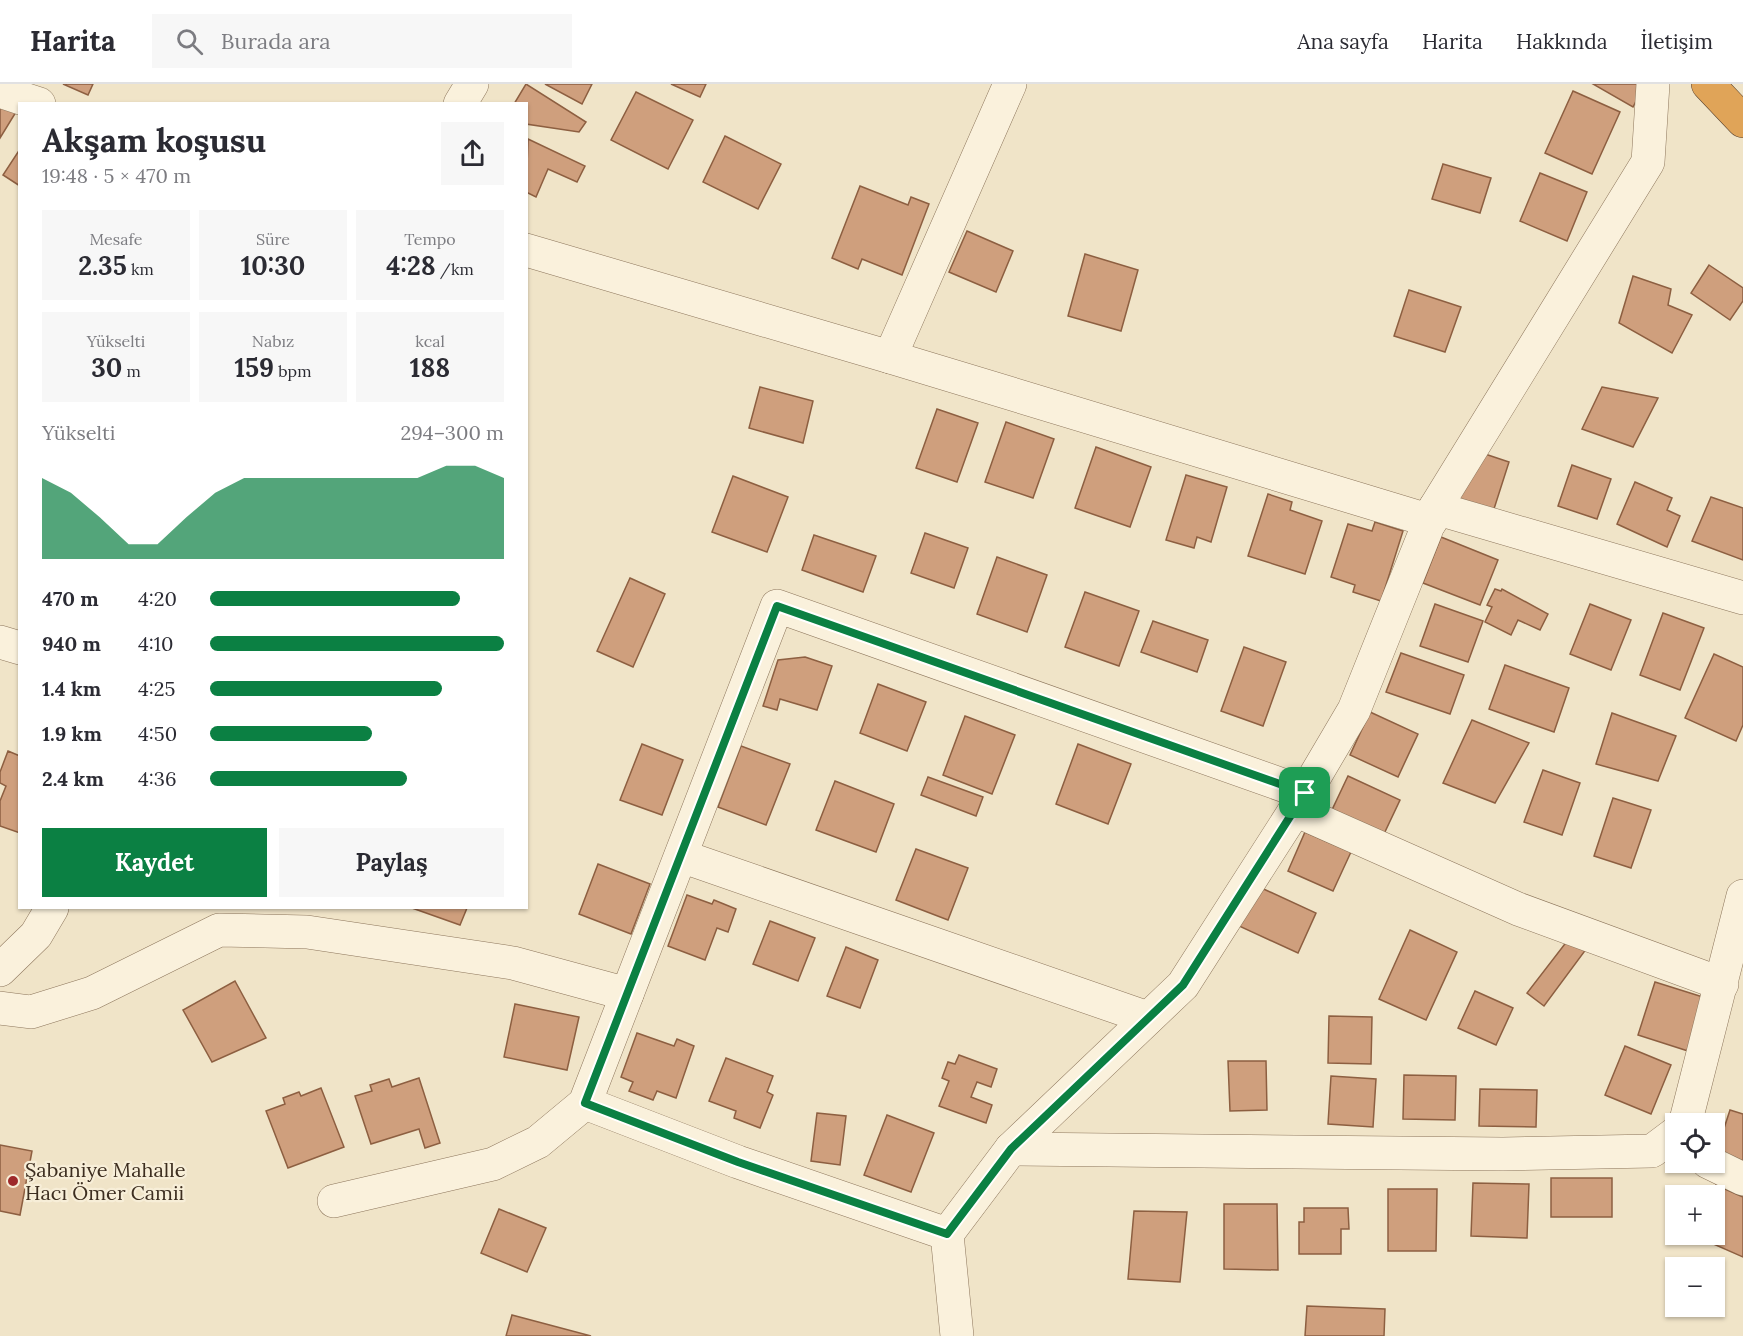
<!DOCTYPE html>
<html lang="tr">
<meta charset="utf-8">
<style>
body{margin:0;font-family:Lora,serif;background:#f7f7f7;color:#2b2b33;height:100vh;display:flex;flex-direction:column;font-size:22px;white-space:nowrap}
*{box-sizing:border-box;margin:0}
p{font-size:20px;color:#7c7c81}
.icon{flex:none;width:33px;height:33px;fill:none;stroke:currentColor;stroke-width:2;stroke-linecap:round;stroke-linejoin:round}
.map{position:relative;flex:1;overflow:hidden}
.details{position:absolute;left:18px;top:18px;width:510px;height:807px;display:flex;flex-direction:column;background:#fff;border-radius:0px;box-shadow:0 2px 4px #0004}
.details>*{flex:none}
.buttons{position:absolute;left:1665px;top:1029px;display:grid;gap:12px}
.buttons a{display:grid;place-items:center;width:60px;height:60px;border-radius:0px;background:#fff;box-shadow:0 2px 4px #0004;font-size:30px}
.pin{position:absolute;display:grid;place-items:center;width:51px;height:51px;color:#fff;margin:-26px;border-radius:12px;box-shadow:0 3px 9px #0006}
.round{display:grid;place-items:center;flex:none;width:63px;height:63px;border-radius:0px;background:#f7f7f7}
.headline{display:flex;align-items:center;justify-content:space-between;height:102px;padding:0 24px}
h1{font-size:33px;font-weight:700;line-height:45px}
.metrics{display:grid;grid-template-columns:repeat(3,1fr);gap:9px;height:102px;padding:6px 24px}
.metrics div{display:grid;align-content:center;border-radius:0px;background:#f7f7f7;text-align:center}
.metrics b{font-size:26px;font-weight:700}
.metrics small{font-size:16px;font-weight:400}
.metrics p{font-size:16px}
.chart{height:168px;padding:12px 24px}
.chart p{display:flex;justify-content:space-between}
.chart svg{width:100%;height:108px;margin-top:6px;fill:#0b8043;opacity:.7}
.primary-button{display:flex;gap:12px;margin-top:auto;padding:12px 24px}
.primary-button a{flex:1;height:69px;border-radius:0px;background:#0b8043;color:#fff;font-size:24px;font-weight:700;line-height:69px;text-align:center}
.primary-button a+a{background:#f7f7f7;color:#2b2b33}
ul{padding:0 24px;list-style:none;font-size:20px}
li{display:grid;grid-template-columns:96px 72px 1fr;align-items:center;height:45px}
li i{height:15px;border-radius:8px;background:#0b8043}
header{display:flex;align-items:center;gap:36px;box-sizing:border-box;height:84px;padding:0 30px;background:#fff;border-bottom:2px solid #e1e1e2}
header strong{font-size:28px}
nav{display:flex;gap:33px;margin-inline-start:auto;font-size:21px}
.search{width:420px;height:54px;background:#f7f7f7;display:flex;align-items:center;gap:15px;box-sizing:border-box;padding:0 21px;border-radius:0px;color:#7c7c81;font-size:22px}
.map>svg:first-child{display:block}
</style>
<header>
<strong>Harita</strong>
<div class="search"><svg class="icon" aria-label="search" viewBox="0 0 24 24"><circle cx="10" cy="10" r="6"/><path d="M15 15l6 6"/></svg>Burada ara</div>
<nav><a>Ana sayfa</a><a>Harita</a><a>Hakkında</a><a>İletişim</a></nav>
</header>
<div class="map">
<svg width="1743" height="1252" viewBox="0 0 1743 1252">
<rect width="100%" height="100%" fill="#f0e4c8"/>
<g fill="#cf9f7d" stroke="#8d5f41" stroke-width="1.5">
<polygon points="63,0 93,0 88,11"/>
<polygon points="526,0 586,38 579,48 526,40 526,20 514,20"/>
<polygon points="545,0 592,0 582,20"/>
<polygon points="671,0 706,0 700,13"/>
<polygon points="1593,0 1645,0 1633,23"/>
<polygon points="1573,7 1620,28 1592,90 1545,69"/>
<polygon points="636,8 693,36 668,85 611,56"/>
<polygon points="0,19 16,28 0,54"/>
<polygon points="725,52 781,80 758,125 703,98"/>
<polygon points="528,55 585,82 577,98 548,85 536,113 526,108"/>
<polygon points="20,65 20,102 3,91"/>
<polygon points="1443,80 1491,94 1480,129 1432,115"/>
<polygon points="1540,89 1587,108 1567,157 1520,137"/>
<polygon points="860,102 908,121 911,113 929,120 902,191 862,175 858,185 832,174"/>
<polygon points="967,147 1013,167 996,208 949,188"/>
<polygon points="1085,170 1138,186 1121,247 1068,232"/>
<polygon points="1709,181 1743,204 1743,217 1730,236 1691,209"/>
<polygon points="1633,192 1671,205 1668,221 1692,231 1672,269 1619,239"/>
<polygon points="1409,206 1461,223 1445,268 1394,252"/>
<polygon points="760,303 813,317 803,359 749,344"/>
<polygon points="1602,303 1658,314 1633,363 1582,345"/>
<polygon points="937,325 978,339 957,398 916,384"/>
<polygon points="1006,338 1054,355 1033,414 985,398"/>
<polygon points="1096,363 1151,383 1130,443 1075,424"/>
<polygon points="1473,366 1509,378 1493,428 1456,416"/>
<polygon points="1572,381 1611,395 1597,435 1558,422"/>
<polygon points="1186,391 1227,403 1211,458 1197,453 1194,464 1166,456"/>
<polygon points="733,392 788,413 767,468 712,448"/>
<polygon points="1635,398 1672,414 1667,426 1680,432 1667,463 1617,440"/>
<polygon points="1268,410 1292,418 1290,426 1322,437 1305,490 1248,472"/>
<polygon points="1711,413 1743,424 1743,476 1692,457"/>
<polygon points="1375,438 1403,447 1381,517 1353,508 1355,501 1331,493 1348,440 1372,447"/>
<polygon points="925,449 968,464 954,504 911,489"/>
<polygon points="814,451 876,472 863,508 802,486"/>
<polygon points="1441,453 1498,476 1480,521 1423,499"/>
<polygon points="997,473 1047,491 1027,548 977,530"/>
<polygon points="630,494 665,510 633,583 597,567"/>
<polygon points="1495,505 1501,507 1502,505 1548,530 1540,546 1518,536 1511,551 1485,538 1492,523 1487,521"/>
<polygon points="1085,508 1139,527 1119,582 1065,563"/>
<polygon points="1435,520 1483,537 1468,578 1420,562"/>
<polygon points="1590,520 1631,536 1611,586 1570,570"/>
<polygon points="1663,529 1704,544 1680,606 1640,591"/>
<polygon points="1153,537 1208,556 1197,588 1141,568"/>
<polygon points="1244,563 1286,578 1263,642 1221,627"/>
<polygon points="1401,569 1464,591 1450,630 1386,608"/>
<polygon points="1714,570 1743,583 1743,641 1736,657 1685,634"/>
<polygon points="805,573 832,582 817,626 780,615 777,626 763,622 778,576"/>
<polygon points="1505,581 1569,604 1554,648 1489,625"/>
<polygon points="878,600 926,618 907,667 860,649"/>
<polygon points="1370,628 1418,650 1398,693 1350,671"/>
<polygon points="1612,629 1676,652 1658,697 1596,680"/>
<polygon points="965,632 1015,651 992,710 943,691"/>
<polygon points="1472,636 1529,659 1495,719 1443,699"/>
<polygon points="642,660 683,676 662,731 620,716"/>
<polygon points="1078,660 1131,680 1108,740 1056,720"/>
<polygon points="741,662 790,680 766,741 718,723"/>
<polygon points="8,667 20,672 20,749 0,742 0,717 6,702 0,699 0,688"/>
<polygon points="1543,686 1580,699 1562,751 1524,738"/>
<polygon points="1348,692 1400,716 1383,752 1331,728"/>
<polygon points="928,693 983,713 976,732 921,711"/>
<polygon points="835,697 894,720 876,768 816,746"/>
<polygon points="1613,714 1651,726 1631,784 1594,772"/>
<polygon points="1305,748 1351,768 1333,807 1288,787"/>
<polygon points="916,765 968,784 948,836 896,816"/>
<polygon points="598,780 650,800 631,850 579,830"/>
<polygon points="1257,802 1316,829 1298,869 1239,842"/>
<polygon points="687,811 712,820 714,816 736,825 728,848 717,844 705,876 668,862"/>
<polygon points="412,824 467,824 460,841"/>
<polygon points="770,837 815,854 798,897 753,880"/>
<polygon points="1410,846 1457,868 1426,936 1379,915"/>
<polygon points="1571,852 1587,864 1544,922 1527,909"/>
<polygon points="846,863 878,876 860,924 827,912"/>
<polygon points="235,897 266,954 212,978 183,926"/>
<polygon points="1655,898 1706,914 1688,967 1638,951"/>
<polygon points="1475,907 1513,924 1496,961 1458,944"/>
<polygon points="515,920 579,933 567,986 504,973"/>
<polygon points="1329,932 1372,933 1371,980 1328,979"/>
<polygon points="637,949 674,962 677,955 694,962 676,1014 657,1007 653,1016 629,1007 633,998 621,993"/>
<polygon points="1625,962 1671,981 1651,1030 1605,1011"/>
<polygon points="959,971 997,985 991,1003 977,998 971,1013 992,1021 986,1039 939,1022 949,997 942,994 948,978 955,980"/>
<polygon points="726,974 773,992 767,1008 773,1011 760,1044 734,1034 736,1027 709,1017"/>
<polygon points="1228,977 1266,977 1267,1026 1230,1027"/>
<polygon points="1404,991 1456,992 1455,1036 1403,1035"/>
<polygon points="1331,992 1376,995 1373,1043 1328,1040"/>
<polygon points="419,994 440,1059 425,1064 419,1045 371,1060 355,1012 372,1007 370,1001 389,995 392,1003"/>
<polygon points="321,1004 344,1063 288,1084 266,1027 285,1020 283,1014 299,1008 301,1012"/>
<polygon points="1480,1005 1537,1006 1536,1043 1479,1042"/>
<polygon points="1730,1026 1743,1030 1743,1084 1714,1075"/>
<polygon points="817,1029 846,1032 840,1081 811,1077"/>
<polygon points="887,1031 934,1049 911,1108 864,1091"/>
<polygon points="0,1061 32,1067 20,1131 0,1127"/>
<rect x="1551" y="1094" width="61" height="39"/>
<polygon points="1473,1099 1529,1100 1527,1154 1471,1152"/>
<polygon points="1716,1101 1743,1113 1743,1173 1693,1151 1714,1150 1714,1112 1711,1112"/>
<polygon points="1388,1105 1437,1105 1436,1167 1388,1167"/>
<polygon points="1224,1120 1277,1120 1278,1186 1224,1185"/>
<polygon points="1304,1124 1348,1124 1349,1145 1341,1145 1341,1170 1299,1170 1299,1138 1304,1138"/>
<polygon points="499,1125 546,1144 527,1188 481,1169"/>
<polygon points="1134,1127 1187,1128 1180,1198 1128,1195"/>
<polygon points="1307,1222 1385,1225 1384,1252 1305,1252"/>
<polygon points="512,1231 591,1252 506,1252"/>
</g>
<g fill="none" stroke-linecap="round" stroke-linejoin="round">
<g stroke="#8d765c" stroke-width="34">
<g id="minor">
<polyline points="0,7 39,20"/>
<polyline points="460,20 472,0"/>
<polyline points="526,166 890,273 1431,437"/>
<polyline points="890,273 1010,0"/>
<polyline points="1435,424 1743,514"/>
<polyline points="0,558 20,564"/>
<polyline points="1295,726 1518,825 1722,900"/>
<polyline points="681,772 1148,934"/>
<polyline points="0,886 36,851 52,824"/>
<polyline points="0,924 31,928 92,909 219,846 307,848 513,879 627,910"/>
<polyline points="585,1019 738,1078 947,1150"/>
<polyline points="1685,1040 1743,812"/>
<polyline points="1011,1065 1503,1070 1652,1067 1676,1049"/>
<polyline points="1708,1078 1743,1095"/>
<polyline points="334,1117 493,1080 538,1058 585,1019 777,522 1305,709"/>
<polyline points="957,1252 947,1150 1011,1065 1183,901 1295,726 1354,626 1435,424 1648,78 1653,0"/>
</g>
</g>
<g stroke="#5b4430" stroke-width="34">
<polyline id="highway" points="1708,0 1743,37"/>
</g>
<use href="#minor" stroke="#faf1dc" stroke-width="33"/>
<use href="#highway" stroke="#e0a458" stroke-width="33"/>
</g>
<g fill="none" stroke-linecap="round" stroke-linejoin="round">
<g stroke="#fff" stroke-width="12">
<polygon id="route" points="777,522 1305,709 1183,901 1011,1065 947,1150 738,1078 585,1019"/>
</g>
<use href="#route" stroke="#0b8043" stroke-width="8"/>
</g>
<circle fill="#9e2a2b" stroke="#f7eed8" stroke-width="2" cx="13" cy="1097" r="6"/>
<g text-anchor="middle" stroke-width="4.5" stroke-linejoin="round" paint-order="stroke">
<g font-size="20" fill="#3d2e20" stroke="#f7eed8" text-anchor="start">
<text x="25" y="1093">Şabaniye Mahalle<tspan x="25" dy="23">Hacı Ömer Camii</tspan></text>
</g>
</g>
</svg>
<div class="buttons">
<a><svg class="icon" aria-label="locate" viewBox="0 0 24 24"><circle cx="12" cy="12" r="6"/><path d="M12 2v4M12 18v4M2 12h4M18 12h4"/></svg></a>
<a>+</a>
<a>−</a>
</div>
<div class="pin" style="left:1305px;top:709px;background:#1e9e55"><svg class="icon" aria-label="arrive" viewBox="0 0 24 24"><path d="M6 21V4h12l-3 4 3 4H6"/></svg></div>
<section class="details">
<div class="headline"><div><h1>Akşam koşusu</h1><p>19:48 · 5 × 470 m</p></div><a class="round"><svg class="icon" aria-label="share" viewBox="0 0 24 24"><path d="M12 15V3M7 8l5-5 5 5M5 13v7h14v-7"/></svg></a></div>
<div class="metrics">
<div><p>Mesafe</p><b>2.35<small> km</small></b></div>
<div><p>Süre</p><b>10:30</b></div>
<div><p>Tempo</p><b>4:28<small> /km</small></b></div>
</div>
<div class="metrics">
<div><p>Yükselti</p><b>30<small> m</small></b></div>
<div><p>Nabız</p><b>159<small> bpm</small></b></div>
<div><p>kcal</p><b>188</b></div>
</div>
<div class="chart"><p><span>Yükselti</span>294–300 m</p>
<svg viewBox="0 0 160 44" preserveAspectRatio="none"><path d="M0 44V11L10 17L20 27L30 38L40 38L50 27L60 17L70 11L80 11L90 11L100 11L110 11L120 11L130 11L140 6L150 6L160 11V44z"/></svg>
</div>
<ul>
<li><b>470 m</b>4:20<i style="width:85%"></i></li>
<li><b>940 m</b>4:10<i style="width:100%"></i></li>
<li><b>1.4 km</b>4:25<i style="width:79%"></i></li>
<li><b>1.9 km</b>4:50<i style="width:55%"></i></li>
<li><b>2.4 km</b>4:36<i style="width:67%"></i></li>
</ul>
<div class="primary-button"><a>Kaydet</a><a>Paylaş</a></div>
</section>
</div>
